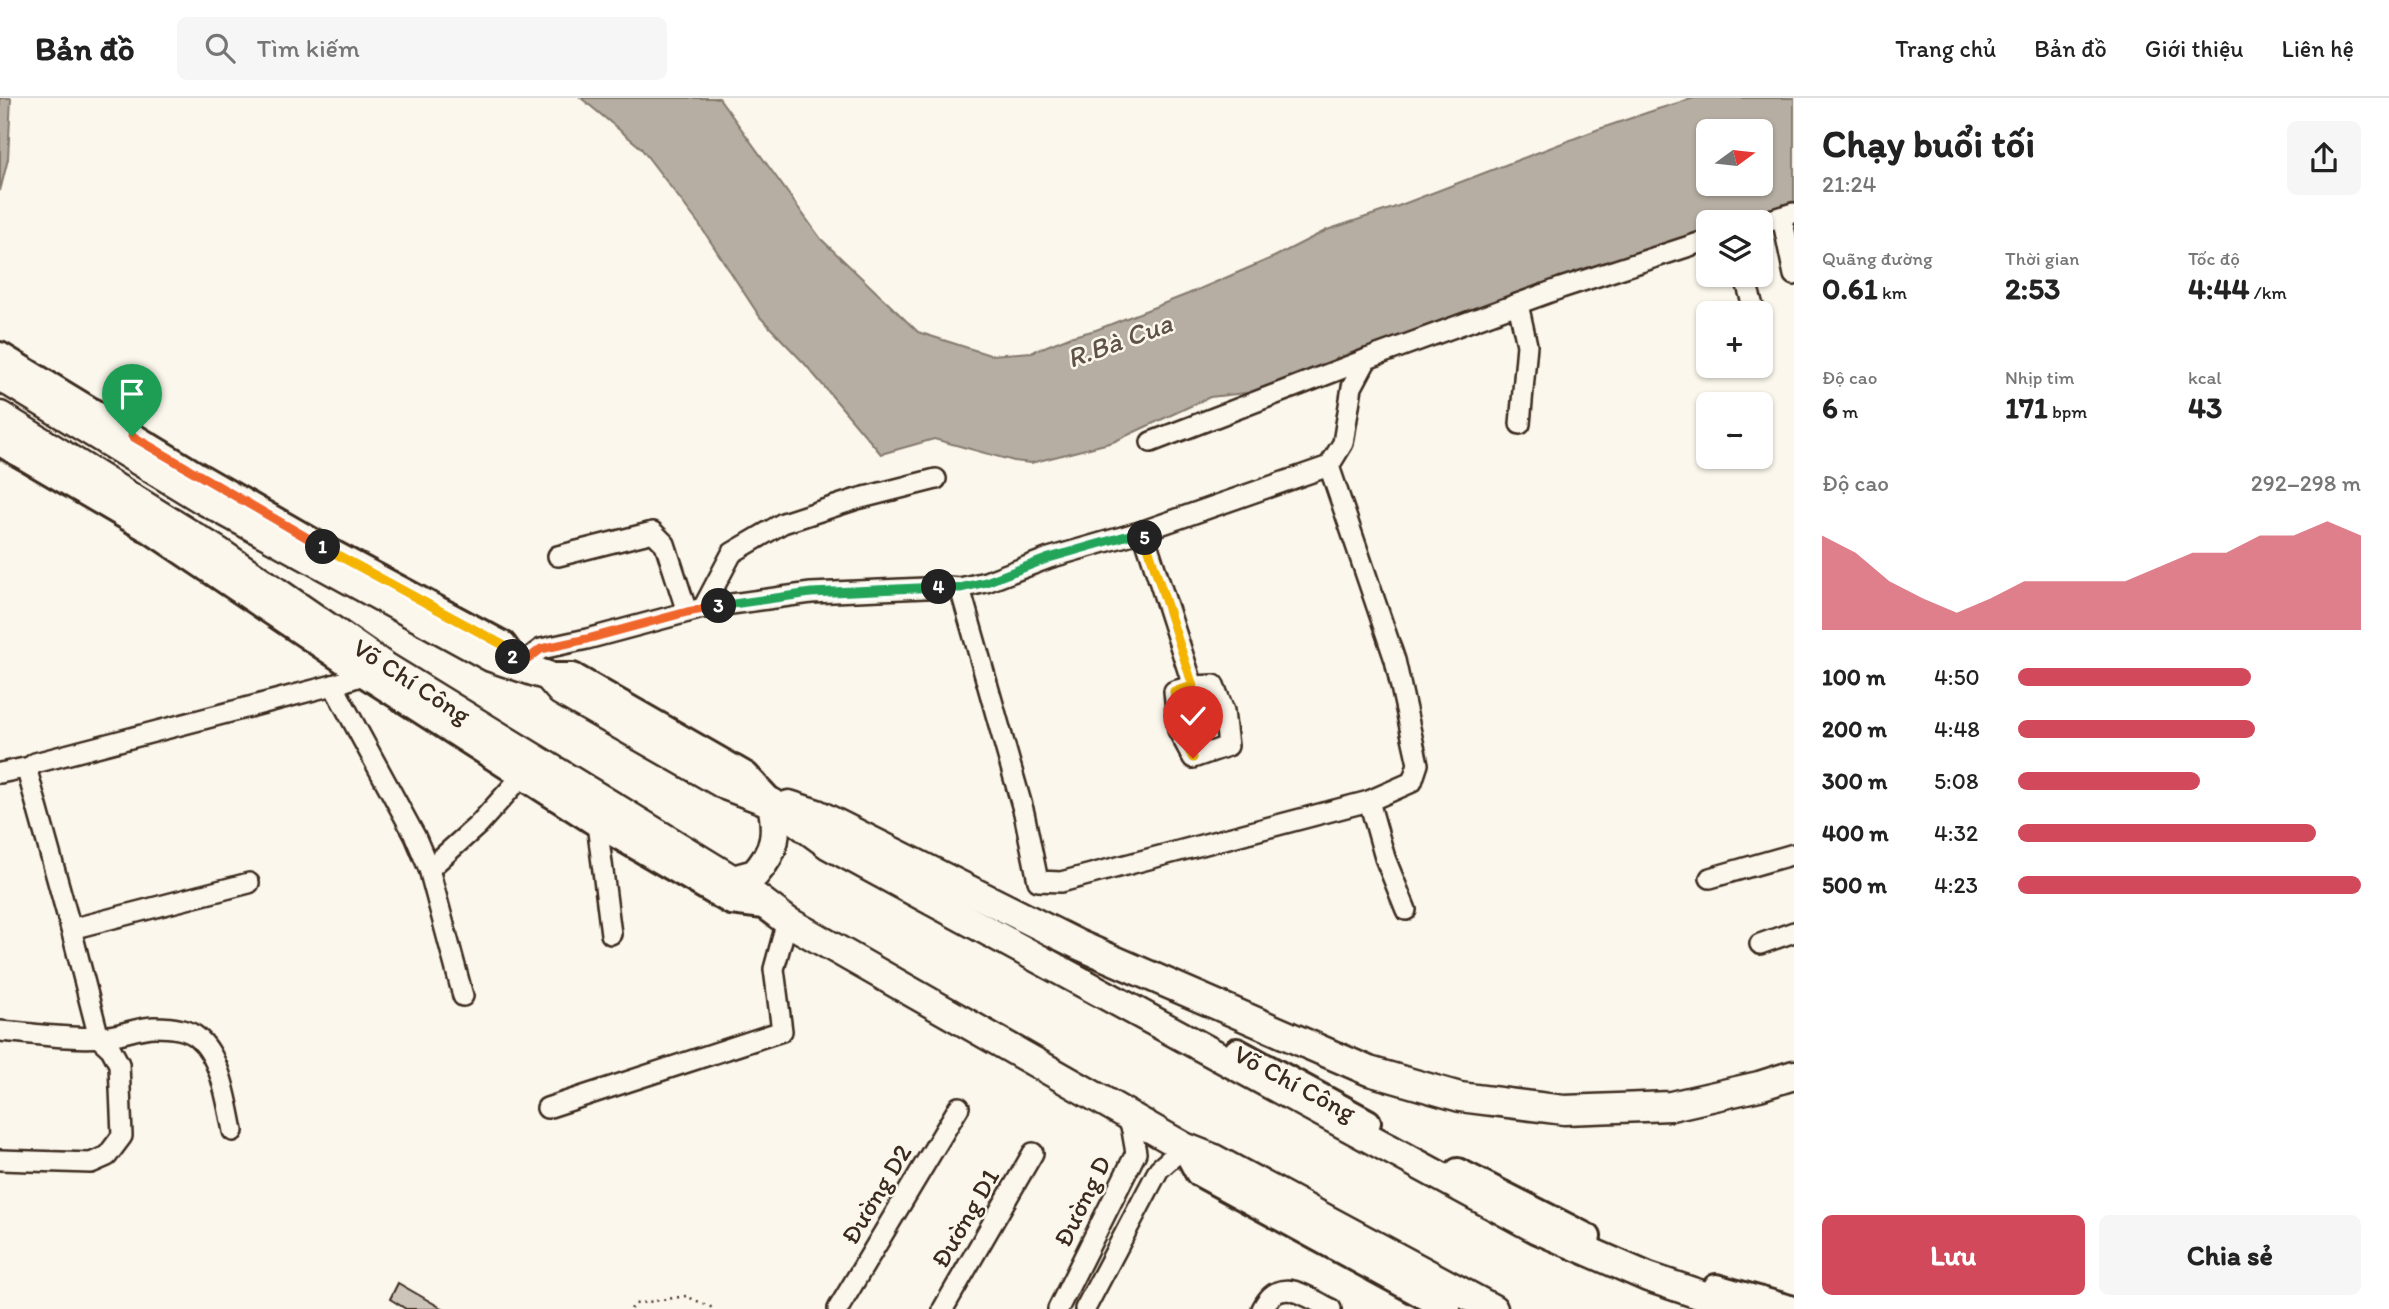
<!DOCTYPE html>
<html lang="vi">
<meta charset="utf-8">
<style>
body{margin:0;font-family:Itim,sans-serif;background:#f6f6f6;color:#222;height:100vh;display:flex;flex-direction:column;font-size:26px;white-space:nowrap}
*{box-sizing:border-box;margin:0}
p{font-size:23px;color:#767676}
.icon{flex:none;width:38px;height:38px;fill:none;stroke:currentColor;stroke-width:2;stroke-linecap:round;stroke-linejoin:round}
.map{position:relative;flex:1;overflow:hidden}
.panel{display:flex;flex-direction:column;background:#fff;width:595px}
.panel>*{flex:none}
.needle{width:46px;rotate:75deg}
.tools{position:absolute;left:1696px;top:21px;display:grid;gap:14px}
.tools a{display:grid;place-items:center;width:77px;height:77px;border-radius:10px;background:#fff;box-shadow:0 2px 5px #0004;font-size:35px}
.pin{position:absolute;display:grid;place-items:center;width:60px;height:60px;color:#fff;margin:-72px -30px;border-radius:50% 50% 50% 0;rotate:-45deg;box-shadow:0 0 7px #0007}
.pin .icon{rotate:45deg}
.km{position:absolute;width:35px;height:35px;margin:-18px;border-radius:50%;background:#222;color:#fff;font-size:19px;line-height:35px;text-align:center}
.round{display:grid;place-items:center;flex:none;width:74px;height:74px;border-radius:10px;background:#f6f6f6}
.headline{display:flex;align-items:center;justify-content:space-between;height:119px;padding:0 28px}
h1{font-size:38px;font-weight:800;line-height:52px}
.figures{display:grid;grid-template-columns:repeat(3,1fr);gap:10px;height:119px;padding:7px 28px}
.figures div{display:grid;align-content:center}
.figures b{font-size:30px;font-weight:800}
.figures small{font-size:19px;font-weight:400}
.figures p{font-size:19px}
.chart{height:196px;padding:14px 28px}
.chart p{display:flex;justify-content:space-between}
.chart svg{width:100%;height:126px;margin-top:7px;fill:#d1495b;opacity:.7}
.action{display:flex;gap:14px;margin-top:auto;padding:14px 28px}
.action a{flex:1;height:80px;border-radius:10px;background:#d1495b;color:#fff;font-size:28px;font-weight:800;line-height:80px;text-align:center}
.action a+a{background:#f6f6f6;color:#222}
ul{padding:0 28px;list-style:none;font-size:23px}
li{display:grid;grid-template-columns:112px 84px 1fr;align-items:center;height:52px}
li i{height:18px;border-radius:9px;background:#d1495b}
header{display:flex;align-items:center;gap:42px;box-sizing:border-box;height:98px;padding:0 35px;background:#fff;border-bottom:2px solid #e0e0e0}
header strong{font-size:33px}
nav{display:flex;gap:38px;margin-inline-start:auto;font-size:24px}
.search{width:490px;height:63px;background:#f6f6f6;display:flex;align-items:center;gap:18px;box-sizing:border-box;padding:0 24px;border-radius:10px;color:#767676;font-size:26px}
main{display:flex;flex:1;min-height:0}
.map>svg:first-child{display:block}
</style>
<header>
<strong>Bản đồ</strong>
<div class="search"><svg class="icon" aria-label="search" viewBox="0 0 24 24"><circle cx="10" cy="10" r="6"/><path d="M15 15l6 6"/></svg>Tìm kiếm</div>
<nav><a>Trang chủ</a><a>Bản đồ</a><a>Giới thiệu</a><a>Liên hệ</a></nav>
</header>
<main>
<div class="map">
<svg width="1794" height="1211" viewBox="0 0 1794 1211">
<rect width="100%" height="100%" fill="#fbf7ec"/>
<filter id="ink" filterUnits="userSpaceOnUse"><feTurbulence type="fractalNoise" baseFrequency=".0143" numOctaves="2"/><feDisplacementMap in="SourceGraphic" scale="14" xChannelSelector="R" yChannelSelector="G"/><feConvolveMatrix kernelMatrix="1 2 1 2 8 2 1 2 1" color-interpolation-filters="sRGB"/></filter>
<g filter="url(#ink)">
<g fill="#b6aea2" stroke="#85796d" stroke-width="2" fill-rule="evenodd">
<polygon points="0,0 11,0 8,61 0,93"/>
<path d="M581 0H719L821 141 918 234 990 257 1032 254 1069 239 1096 232 1188 196 1274 159 1327 132 1393 110 1599 31 1658 11 1694 0H1794V103L1735 124H1708V134L1621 163 1532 190 1470 217 1254 294 1210 299 1113 344 1031 365 1014 363 934 341 881 356 805 266 760 219 699 126 640 49ZM1708 33H1760V86H1708Z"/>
</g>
<polygon fill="#ccc4b9" stroke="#3b2a1e" stroke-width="2" points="398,1185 443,1211 406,1211 390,1201"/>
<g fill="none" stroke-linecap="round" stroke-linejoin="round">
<g stroke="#3b2a1e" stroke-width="24">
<g id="minor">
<polyline points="1782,119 1794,177"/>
<polyline points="1760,125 1793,115"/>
<polyline points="1744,177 1755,215"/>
<polyline points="1518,206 1527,247 1520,326"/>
<polyline points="1151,344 1367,261"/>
<polyline points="1143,433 1193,588"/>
<polyline points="558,458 653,434 665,446 687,514"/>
<polyline points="960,490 1024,715 1038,783 1061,784 1369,703 1412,684 1418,666 1395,562 1329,368"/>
<polyline points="703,510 732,455 783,425 857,401 936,381"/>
<polyline points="519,568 541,551 587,541 703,510 811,495 948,489 960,490 986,484 1049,460 1143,433 1329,368 1343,345 1352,289 1367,261 1561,190 1708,142"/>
<polyline points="333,587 415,738 429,771 463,898"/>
<polygon points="1214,587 1224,613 1228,648 1193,660 1178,632 1174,593 1193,588"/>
<polyline points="0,675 30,669"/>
<polyline points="1369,703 1385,760 1406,812"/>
<polyline points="597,726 611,836"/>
<polyline points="429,771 478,727 523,677"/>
<polyline points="1710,780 1794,756"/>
<polyline points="71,831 249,785"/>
<polyline points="1760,846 1794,834"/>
<path d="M0 933C30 935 73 942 102 939 120 938 138 929 155 929 168 929 186 930 197 939 221 958 227 1004 233 1033"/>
<polyline points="547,1010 782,933 774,871 787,823"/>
<polyline points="0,1062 91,1065 107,1058 122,1038 119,966 111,951 99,940 71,831 28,676 30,669 35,665 333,587 372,574"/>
<polyline points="838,1211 959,1009"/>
<polyline points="943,1211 1033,1055"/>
<polyline points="1058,1211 1136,1055 1132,1032 1126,1016"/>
<polyline points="1085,1211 1159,1071 1184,1049"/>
<path d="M1262 1211C1280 1176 1305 1198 1331 1211"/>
</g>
</g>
<g stroke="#3b2a1e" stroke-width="30">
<g id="major">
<polyline points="0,257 199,378 333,455 503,546 519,568"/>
<polyline points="0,345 154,435 365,577 597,726 731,804 764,808"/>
<polyline points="548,578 573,578 746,677 772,705"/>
<polyline points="1237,953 1368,1024"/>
<polyline points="1184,1049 1198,1075 1448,1211"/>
<polyline points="1458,1073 1588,1139"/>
<polyline points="1716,1189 1793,1211"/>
</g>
</g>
<g stroke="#3b2a1e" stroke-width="33">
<g id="highway">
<polyline points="0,278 202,401 491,559 548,578 561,593 727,688 772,705 829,747 1537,1131 1648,1179 1743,1211"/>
<polyline points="0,318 220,455 387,570 733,782 787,823 1184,1049 1212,1060 1493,1211"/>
<polyline points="789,707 817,716 1079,847 1369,973 1460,999 1564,1012 1671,1008 1759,988 1794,977"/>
<path d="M733 782 755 776C776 752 778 736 772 705"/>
</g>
</g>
<polyline stroke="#3b2a1e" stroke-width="2.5" stroke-dasharray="2 5" stroke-linecap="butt" points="631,1211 635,1206 686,1198 715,1211"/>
<use href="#minor" stroke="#fbf7ec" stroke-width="19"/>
<use href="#major" stroke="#fbf7ec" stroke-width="24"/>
<use href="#highway" stroke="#fbf7ec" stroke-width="28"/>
</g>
</g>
<g fill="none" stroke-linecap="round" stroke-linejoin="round" filter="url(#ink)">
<g stroke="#fff" stroke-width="14">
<polyline id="split-1" points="132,338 323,449"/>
</g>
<g stroke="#fff" stroke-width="14">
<polyline id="split-2" points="323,449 503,547 513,559"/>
</g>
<g stroke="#fff" stroke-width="14">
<polyline id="split-3" points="513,559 519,568 541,551 587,541 687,514 719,508"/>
</g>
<g stroke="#fff" stroke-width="14">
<polyline id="split-4" points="719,508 811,495 939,489"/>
</g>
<g stroke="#fff" stroke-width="14">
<polyline id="split-5" points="939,489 960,490 986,484 1049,460 1143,433 1145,440"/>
</g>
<g stroke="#fff" stroke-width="14">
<polyline id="split-6" points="1145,440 1193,588 1174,593 1178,632 1193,660"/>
</g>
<use href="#split-1" stroke="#f0652b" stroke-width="9"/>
<use href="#split-2" stroke="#f5b400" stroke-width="9"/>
<use href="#split-3" stroke="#f0652b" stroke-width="9"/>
<use href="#split-4" stroke="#22a559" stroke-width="9"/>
<use href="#split-5" stroke="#22a559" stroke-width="9"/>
<use href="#split-6" stroke="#f5b400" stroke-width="9"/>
</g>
<g text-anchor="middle" stroke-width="5" stroke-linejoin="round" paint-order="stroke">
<g font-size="26" fill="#3b2a1e" stroke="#fbf7ec">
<text transform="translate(412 583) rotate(33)" y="9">Võ Chí Công</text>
<text transform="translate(1295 985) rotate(28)" y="9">Võ Chí Công</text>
<text transform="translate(876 1096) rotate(-59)" y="9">Đường D2</text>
<text transform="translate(1082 1103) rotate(-64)" y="9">Đường D</text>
<text transform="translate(965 1120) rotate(-60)" y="9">Đường D1</text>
</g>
<g font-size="28" font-style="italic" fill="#605246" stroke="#fbf7ec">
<text transform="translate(1119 242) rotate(-20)" y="10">R.Bà Cua</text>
</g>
</g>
</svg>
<div class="tools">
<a><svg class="needle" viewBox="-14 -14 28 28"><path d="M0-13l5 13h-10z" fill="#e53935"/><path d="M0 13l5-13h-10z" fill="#767676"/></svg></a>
<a><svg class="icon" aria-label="layers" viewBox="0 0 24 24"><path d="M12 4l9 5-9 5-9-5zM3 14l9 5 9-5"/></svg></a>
<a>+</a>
<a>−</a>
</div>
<div class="pin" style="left:132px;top:338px;background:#1e9e55"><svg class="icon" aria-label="arrive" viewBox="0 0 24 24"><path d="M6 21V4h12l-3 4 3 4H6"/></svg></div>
<div class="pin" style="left:1193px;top:660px;background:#d93025"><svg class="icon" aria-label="check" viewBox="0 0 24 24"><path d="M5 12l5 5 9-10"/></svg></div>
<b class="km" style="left:323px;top:449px">1</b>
<b class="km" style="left:513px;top:559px">2</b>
<b class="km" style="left:719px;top:508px">3</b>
<b class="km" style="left:939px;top:489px">4</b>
<b class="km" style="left:1145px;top:440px">5</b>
</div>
<section class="panel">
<div class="headline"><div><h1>Chạy buổi tối</h1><p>21:24</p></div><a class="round"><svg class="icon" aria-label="share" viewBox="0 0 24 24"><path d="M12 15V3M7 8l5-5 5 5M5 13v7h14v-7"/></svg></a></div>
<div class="figures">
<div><p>Quãng đường</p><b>0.61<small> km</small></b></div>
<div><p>Thời gian</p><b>2:53</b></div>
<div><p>Tốc độ</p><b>4:44<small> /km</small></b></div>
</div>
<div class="figures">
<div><p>Độ cao</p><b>6<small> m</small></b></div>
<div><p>Nhịp tim</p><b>171<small> bpm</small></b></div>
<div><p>kcal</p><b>43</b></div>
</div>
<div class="chart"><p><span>Độ cao</span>292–298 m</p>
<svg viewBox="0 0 160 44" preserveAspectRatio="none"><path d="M0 44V11L10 17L20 27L30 33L40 38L50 33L60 27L70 27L80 27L90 27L100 22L110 17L120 17L130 11L140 11L150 6L160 11V44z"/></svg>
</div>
<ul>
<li><b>100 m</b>4:50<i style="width:68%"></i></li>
<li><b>200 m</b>4:48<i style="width:69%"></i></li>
<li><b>300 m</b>5:08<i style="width:53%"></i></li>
<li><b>400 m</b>4:32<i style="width:87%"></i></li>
<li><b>500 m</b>4:23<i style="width:100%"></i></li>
</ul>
<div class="action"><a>Lưu</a><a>Chia sẻ</a></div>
</section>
</main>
